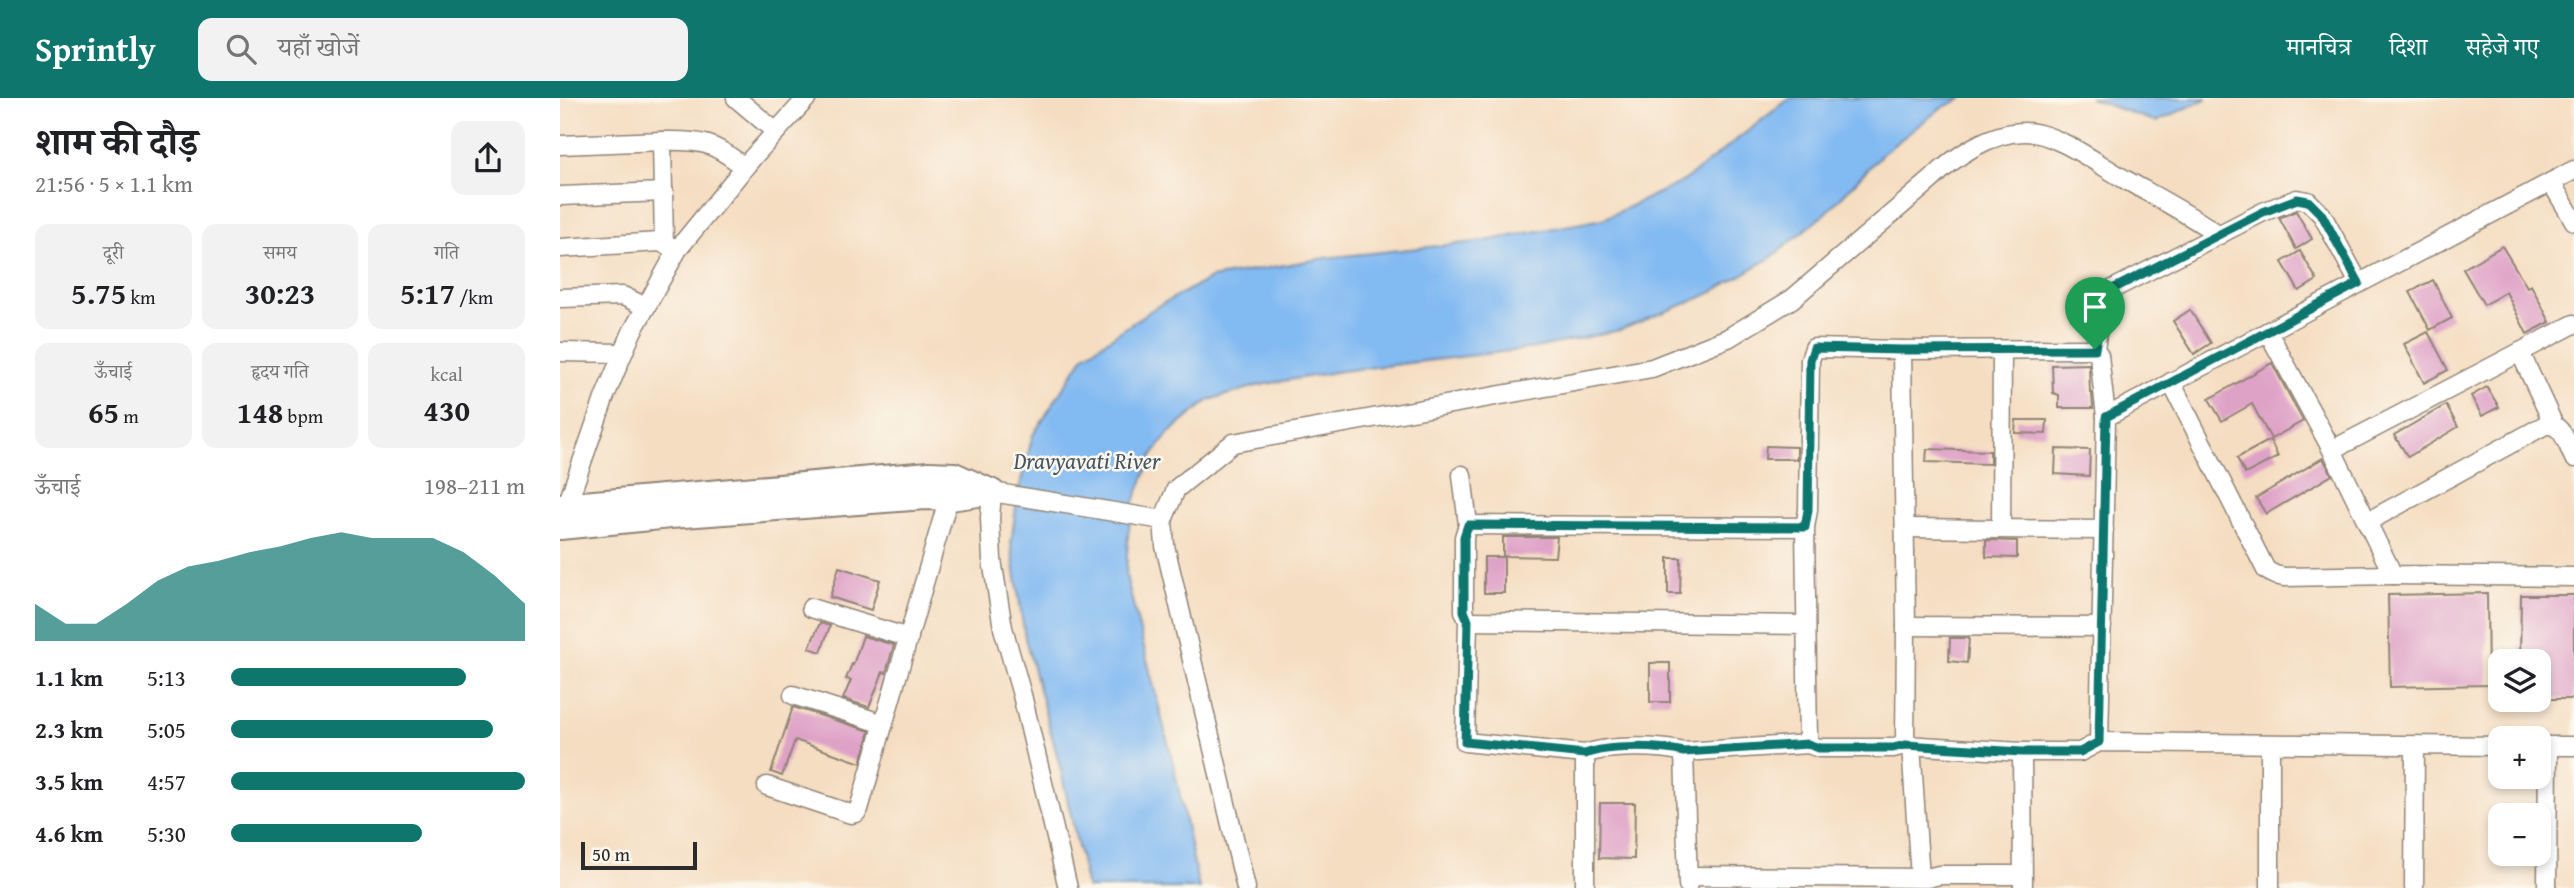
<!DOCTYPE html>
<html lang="hi">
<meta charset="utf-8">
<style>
body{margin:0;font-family:"Gentium Book Plus","Noto Serif Devanagari",serif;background:#f2f2f2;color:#202124;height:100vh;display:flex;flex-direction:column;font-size:26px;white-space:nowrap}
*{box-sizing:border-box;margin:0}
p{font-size:23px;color:#757577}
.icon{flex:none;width:38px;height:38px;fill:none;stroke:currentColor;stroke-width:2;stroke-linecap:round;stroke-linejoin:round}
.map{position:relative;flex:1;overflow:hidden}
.side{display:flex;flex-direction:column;background:#fff;width:560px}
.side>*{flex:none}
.fabs{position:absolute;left:1928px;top:551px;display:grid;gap:14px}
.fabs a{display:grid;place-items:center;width:63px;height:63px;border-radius:14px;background:#fff;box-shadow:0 4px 10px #0003;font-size:35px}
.scale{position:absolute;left:21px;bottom:18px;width:116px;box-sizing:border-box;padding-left:7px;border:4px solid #2b2b2b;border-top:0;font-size:19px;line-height:24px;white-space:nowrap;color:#2b2b2b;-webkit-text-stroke:5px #fbf7ec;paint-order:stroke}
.pin{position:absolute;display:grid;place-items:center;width:60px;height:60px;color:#fff;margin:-72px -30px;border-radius:50% 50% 50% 0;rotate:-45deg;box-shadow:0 0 7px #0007}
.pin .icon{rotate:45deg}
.round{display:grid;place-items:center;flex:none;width:74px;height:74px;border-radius:14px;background:#f2f2f2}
.summary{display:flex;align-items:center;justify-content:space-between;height:119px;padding:0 35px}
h1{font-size:38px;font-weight:700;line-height:52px}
.metrics{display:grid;grid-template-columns:repeat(3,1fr);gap:10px;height:119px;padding:7px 35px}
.metrics div{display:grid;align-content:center;border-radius:14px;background:#f2f2f2;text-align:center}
.metrics b{font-size:30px;font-weight:700}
.metrics small{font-size:19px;font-weight:400}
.metrics p{font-size:19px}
.chart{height:196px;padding:14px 35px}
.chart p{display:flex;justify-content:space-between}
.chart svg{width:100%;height:126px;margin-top:7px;fill:#0f766e;opacity:.7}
ul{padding:0 35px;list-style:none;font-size:23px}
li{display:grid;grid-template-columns:112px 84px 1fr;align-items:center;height:52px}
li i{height:18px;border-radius:9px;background:#0f766e}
header{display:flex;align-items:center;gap:42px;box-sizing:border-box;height:98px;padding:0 35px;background:#0f766e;color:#fff}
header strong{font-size:33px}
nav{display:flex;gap:38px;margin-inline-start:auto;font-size:24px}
.search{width:490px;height:63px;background:#f2f2f2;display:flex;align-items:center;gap:18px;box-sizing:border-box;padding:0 24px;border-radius:14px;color:#757577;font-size:26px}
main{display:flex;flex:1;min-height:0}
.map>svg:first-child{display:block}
</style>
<header>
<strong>Sprintly</strong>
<div class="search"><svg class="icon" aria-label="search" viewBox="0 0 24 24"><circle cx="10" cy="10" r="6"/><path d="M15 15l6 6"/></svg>यहाँ खोजें</div>
<nav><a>मानचित्र</a><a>दिशा</a><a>सहेजे गए</a></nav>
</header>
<main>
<section class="side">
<div class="summary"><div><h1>शाम की दौड़</h1><p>21:56 · 5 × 1.1 km</p></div><a class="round"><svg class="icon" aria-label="share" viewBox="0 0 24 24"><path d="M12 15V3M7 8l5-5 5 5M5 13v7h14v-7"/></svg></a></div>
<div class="metrics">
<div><p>दूरी</p><b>5.75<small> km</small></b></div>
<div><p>समय</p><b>30:23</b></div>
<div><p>गति</p><b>5:17<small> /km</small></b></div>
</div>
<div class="metrics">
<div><p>ऊँचाई</p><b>65<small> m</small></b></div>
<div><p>हृदय गति</p><b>148<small> bpm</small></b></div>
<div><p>kcal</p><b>430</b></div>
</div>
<div class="chart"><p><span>ऊँचाई</span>198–211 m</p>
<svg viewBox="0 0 160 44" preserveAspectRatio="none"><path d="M0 44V31L10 38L20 38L30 31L40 23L50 18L60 16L70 13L80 11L90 8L100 6L110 8L120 8L130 8L140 13L150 21L160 31V44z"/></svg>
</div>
<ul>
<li><b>1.1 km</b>5:13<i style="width:80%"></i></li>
<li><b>2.3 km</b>5:05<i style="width:89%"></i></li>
<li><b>3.5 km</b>4:57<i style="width:100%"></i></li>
<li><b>4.6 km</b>5:30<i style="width:65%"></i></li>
</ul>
</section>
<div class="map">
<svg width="2014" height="790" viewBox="0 0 2014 790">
<rect width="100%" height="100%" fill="#fbf7ec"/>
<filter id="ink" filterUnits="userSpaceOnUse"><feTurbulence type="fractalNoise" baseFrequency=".0143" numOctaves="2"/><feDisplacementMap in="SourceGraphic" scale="14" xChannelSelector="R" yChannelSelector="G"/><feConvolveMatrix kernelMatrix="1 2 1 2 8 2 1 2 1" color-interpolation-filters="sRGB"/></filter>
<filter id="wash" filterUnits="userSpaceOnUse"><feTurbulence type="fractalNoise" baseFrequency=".00686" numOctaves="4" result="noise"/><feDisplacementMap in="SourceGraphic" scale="28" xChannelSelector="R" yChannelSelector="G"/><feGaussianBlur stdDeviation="1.57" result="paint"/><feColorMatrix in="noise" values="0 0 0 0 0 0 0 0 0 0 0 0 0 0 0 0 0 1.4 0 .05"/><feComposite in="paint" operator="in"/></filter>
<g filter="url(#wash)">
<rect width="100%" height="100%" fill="#f5ddc1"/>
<g fill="#82baf2" stroke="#56728e" stroke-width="2">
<polygon points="1230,0 1403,0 1381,10 1322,56 1267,114 1212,159 1147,197 1060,232 975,250 781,273 700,287 649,302 609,335 592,358 572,409 568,437 566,478 614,669 639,790 527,790 500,668 465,540 451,446 458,395 473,337 524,258 596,209 651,180 765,160 925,143 1043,121 1124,83"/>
<polygon points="1529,0 1648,0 1596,24"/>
</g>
<g id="blocks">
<g fill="#dfa2c7">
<polygon points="1736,113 1752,141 1736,151 1719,120"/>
<polygon points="1942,148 1967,189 1971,187 1990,224 1967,236 1946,194 1924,207 1903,171"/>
<polygon points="1740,153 1757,182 1739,193 1722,164"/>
<polygon points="1873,182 1892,220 1870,232 1850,194"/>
<polygon points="1630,212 1651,245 1634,256 1613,223"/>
<polygon points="1868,234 1888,272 1864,285 1844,246"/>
<polygon points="1712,265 1743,323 1711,341 1692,306 1662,323 1649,301"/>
<polygon points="1529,266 1530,295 1532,295 1533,310 1499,310 1499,297 1493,295 1492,267"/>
<polygon points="1927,289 1939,309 1922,318 1911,298"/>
<polygon points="1886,307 1898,329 1848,359 1834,337"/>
<polygon points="1456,322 1487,322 1486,336 1455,335"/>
<polygon points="1710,342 1718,359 1685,376 1677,360"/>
<polygon points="1206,348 1237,349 1237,361 1205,361"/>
<polygon points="1367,351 1430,353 1430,366 1366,364"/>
<polygon points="1496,351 1530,352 1529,378 1495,376"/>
<polygon points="1763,360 1772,377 1706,416 1696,400"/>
<polygon points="943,439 997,439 995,459 943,458"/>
<polygon points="1426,442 1457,443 1457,460 1426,459"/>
<rect x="924" y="459" width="20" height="36"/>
<polygon points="1108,460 1121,460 1120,496 1108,496"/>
<polygon points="279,469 320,482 311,512 270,499"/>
<polygon points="1927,495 1928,587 1830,589 1828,497"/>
<polygon points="1961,497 2014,497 2014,601 1979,601 1979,564 1960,564"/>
<polygon points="260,525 270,528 261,554 249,550"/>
<polygon points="303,538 334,547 326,575 323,574 309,609 283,601 291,582 286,581 292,566 293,567"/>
<polygon points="1390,540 1409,540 1407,565 1389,563"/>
<rect x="1090" y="565" width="20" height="39"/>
<polygon points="233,609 310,633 301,665 235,642 222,678 211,674"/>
<polygon points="1040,705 1075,705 1074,761 1039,760"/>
</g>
</g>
</g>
<g filter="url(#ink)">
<use href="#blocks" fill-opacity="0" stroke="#908476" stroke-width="2"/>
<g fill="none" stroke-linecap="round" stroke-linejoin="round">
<g stroke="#908476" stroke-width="21">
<g id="street">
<polyline points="176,0 216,34"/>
<polyline points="0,47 102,43"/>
<polyline points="1991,84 2014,123"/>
<polyline points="0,98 104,94"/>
<path d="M104 146 102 43C142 42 153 44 184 69"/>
<polyline points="0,150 100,144 115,150"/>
<polyline points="0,200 63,198 86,209"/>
<polyline points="1708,234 1772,352 2014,226"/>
<polyline points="1342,252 1346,528 1345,647 1462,654 1520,654 1539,644 1941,648"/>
<polyline points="0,254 63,255"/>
<polyline points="1960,254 1993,325"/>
<polyline points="1611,284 1706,472 1715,477 1724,479 1833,477"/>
<polyline points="1546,319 1539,257 1535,251 1543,196 1703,114 1737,101 1748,103 1762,117 1799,185"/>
<polyline points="1772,352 1833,477 2014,479"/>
<path d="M902 377 908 427 904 439V513L908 523 905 644 1025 656C1049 647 1098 648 1124 654L1248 646 1259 650H1333L1345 647"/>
<polyline points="7,407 45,298 72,234 118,151 193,59 247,0"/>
<path d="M1807 424 1985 327C2003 324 2007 347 2014 360"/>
<polyline points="908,427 1245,429"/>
<polyline points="1345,430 1544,432"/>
<polyline points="1441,431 1442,252"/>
<polyline points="251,510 349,540"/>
<polyline points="908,523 1246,527"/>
<polyline points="1346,528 1542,529"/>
<polyline points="233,597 324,626"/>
<polyline points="1539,644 1546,319 2014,72"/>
<polyline points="1248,646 1245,429 1248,412 1250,262 1254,250 1342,252 1535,251"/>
<polyline points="1351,647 1360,780"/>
<polyline points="1710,647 1710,790"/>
<polyline points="1979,648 2014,648"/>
<polyline points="1124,654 1128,787"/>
<polyline points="1462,654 1463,790"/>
<polyline points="1025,656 1025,790"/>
<polyline points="207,688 291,716 296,715 299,711 392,388"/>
<polyline points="1128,778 1367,780 1379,777 1462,777"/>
<polyline points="508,790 462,597 443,530 432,462 430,420 432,394 603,422"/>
<path d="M686 790 605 448 603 422 616 391 673 345 1092 270 1168 240 1232 201 1371 82C1395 58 1430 34 1465 34 1496 34 1539 67 1566 82 1598 100 1629 116 1659 137"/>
<polyline points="1854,790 1855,648"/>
<polyline points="1987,790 1988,648"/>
</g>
</g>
<g stroke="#908476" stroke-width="28">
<g id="secondary">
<polyline points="0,408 369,376 394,377 432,394"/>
<polyline points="0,429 110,418 365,399 390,400 432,394"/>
</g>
</g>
<use href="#street" stroke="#fff" stroke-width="18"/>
<use href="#secondary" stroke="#fff" stroke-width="24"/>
</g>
</g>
<g fill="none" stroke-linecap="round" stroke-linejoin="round" filter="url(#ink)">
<g stroke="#fff" stroke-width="14">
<path id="route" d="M1737 101 1748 103 1762 117 1799 185 1546 319 1539 644 1520 654H1462L1345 647 1333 650H1259L1248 646 1124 654C1098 648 1049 647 1025 656L905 644 908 523 904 513V439L908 427 1245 429 1248 412 1250 262 1254 250 1342 252 1535 251 1543 196 1703 114Z"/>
</g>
<use href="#route" stroke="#0f766e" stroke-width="9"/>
</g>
<g text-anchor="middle" stroke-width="5" stroke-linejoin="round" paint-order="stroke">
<g font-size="23" font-style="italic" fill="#455667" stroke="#fbf7ec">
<text x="527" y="371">Dravyavati River</text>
</g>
</g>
</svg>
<div class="fabs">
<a><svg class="icon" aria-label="layers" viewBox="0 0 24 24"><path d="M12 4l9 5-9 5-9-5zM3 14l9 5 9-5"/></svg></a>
<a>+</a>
<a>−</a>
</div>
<div class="scale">50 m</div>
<div class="pin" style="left:1535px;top:251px;background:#1e9e55"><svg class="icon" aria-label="arrive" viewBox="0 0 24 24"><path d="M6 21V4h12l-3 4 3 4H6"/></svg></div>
</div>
</main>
